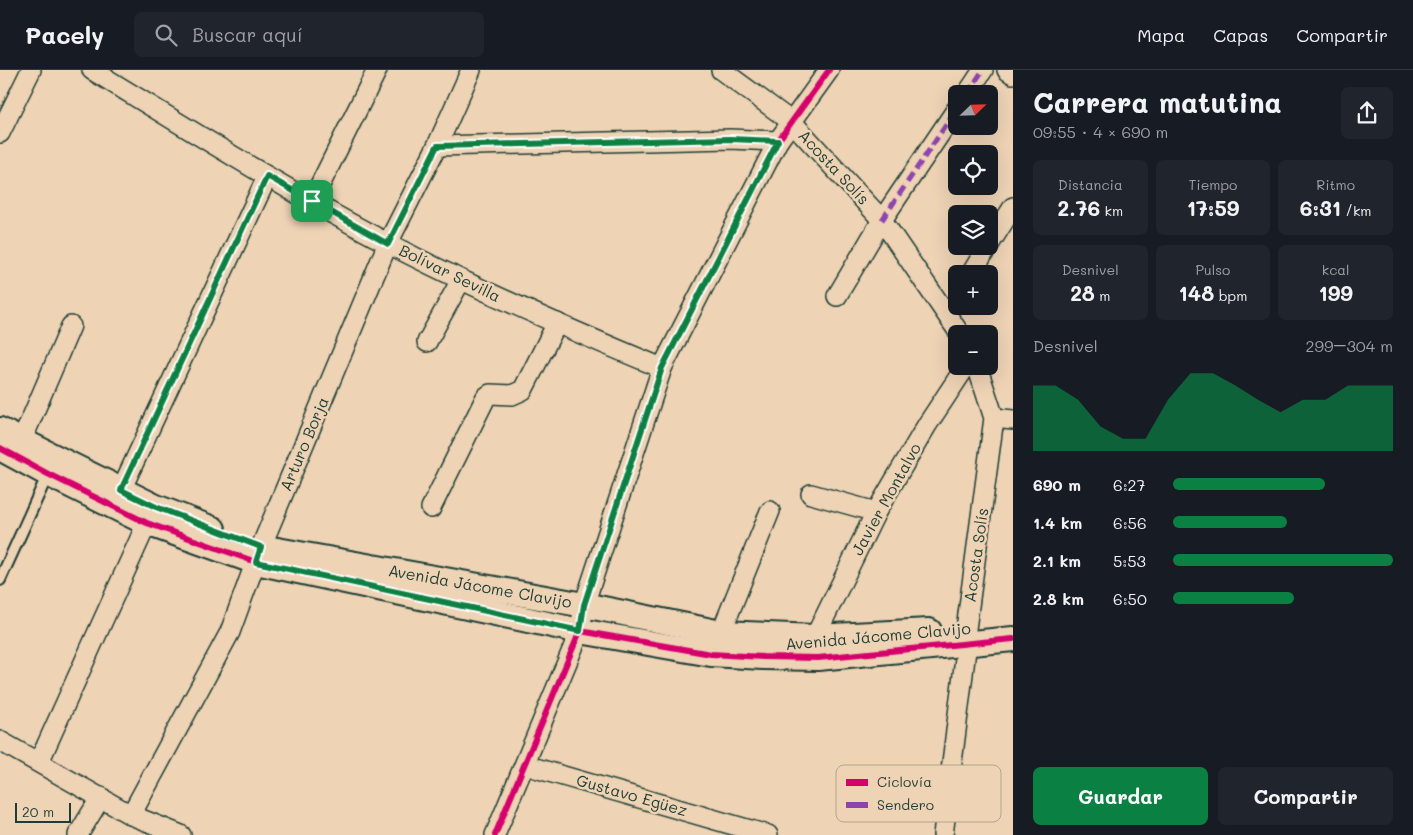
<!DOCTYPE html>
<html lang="es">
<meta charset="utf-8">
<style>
body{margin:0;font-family:Mali,sans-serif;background:#20242c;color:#f1f3f6;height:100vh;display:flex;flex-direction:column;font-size:19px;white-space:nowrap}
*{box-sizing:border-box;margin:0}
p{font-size:16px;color:#9ea1a6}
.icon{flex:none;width:28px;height:28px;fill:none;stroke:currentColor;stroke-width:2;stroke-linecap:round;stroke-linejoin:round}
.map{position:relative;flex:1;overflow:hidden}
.details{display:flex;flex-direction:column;background:#171b24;width:400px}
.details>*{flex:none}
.needle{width:32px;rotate:67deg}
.controls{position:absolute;left:948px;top:15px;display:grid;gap:10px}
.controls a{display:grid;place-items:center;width:50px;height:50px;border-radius:8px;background:#171b24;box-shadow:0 5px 20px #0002;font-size:25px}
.scale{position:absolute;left:15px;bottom:12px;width:56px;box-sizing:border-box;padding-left:5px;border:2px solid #1f3d34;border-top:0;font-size:14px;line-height:18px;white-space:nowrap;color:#1f3d34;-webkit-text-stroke:4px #eed3b5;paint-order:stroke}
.pin{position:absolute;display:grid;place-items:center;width:42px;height:42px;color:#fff;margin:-21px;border-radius:10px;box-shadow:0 2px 8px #0006}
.round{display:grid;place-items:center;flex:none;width:52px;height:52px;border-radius:8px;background:#20242c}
.head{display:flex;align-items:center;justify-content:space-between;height:85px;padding:0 20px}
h1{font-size:28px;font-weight:700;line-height:38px}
.stats{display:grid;grid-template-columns:repeat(3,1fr);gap:8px;height:85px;padding:5px 20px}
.stats div{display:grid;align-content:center;border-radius:8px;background:#20242c;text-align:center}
.stats b{font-size:21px;font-weight:700}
.stats small{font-size:14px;font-weight:400}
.stats p{font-size:14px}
.chart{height:140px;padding:10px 20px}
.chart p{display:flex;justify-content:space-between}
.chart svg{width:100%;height:90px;margin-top:5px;fill:#0b8043;opacity:.7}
.button{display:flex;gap:10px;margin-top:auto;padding:10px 20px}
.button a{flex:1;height:58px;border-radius:8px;background:#0b8043;color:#fff;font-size:20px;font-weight:700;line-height:58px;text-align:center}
.button a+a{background:#20242c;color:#f1f3f6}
ul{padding:0 20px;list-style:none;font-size:16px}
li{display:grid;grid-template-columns:80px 60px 1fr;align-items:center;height:38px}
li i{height:12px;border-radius:6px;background:#0b8043}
header{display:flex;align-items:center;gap:30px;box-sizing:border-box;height:70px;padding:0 25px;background:#171b24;border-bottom:1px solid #363941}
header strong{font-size:24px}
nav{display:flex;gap:28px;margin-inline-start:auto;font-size:18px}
.search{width:350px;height:45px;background:#20242c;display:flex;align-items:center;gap:12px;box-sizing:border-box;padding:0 18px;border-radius:8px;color:#9ea1a6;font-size:19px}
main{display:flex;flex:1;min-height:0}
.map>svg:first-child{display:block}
</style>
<header>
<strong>Pacely</strong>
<div class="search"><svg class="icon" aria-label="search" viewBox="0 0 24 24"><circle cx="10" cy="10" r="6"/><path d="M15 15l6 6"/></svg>Buscar aquí</div>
<nav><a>Mapa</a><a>Capas</a><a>Compartir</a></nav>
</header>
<main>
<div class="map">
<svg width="1013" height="765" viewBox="0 0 1013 765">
<rect width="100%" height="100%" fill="#eed3b5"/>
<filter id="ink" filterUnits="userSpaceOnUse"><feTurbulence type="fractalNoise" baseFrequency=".02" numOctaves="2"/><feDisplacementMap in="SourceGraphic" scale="10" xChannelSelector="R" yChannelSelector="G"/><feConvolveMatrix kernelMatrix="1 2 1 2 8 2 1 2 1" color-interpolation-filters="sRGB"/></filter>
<g filter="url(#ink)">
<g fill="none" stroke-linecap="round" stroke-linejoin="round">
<g stroke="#1f3d34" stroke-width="14">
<polyline id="service" points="0,510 48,404"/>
</g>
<g stroke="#1f3d34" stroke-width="22">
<g id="minor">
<path d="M92 0C190 60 287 121 389 174 478 220 570 260 662 298"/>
<polyline points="721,0 792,52 882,150 960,264"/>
<polyline points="1007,0 1013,4"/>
<polyline points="967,24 983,0"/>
<polyline points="0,63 31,0"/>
<polyline points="437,76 730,69 778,71"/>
<polyline points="312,131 377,0"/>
<polyline points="989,175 1013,137"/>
<polyline points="971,204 988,176"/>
<polyline points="837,226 882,150 956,40"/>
<polyline points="427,272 461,210"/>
<polyline points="994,348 1013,350"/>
<polyline points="17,382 71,256"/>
<polyline points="121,420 267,107"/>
<polyline points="811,424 876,442"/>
<polyline points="431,438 486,327 490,324 512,325 523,320 557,253"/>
<polyline points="721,563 770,441"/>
<polyline points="815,567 876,442 927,355 966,296"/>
<polyline points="0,671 131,745 181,765"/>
<polyline points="39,692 147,453"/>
<polyline points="525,695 768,765"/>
<polyline points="131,745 230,562 261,477 388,173 437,76 471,0"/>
<polyline points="78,765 101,727"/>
<polyline points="495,765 580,561 584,535 662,298 778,71 829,0"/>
<polyline points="943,765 967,572 966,559 994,348 977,296"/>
</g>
</g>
<g stroke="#1f3d34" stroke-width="28">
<g id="tertiary">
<polyline points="0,360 156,437 213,459"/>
<polyline points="0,378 48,404 147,453 256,492 580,561 711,584 763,587 818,588 1013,569"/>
<polyline points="266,478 584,535 721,563 815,567 929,561"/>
</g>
</g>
<use href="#service" stroke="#eed3b5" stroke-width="10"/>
<use href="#minor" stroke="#eed3b5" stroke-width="19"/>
<use href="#tertiary" stroke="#eed3b5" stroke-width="24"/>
<g stroke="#8e44ad" stroke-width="5" stroke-dasharray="10 5" stroke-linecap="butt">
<polyline points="967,24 983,0"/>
<polyline points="882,150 956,40"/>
</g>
<g stroke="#eed3b5" stroke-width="9">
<g id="cycleway">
<polyline points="0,378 48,404 147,453 256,492 580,561 711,584 763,587 818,588 1013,569"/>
<polyline points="495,765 580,561 584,535 662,298 778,71 829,0"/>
</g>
</g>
<use href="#cycleway" stroke="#d6006c" stroke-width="6"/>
</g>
</g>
<g fill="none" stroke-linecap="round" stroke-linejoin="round" filter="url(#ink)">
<g stroke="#fff" stroke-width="10">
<polygon id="route" points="730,69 778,71 662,298 584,535 580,561 256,492 261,477 156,437 121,420 267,106 388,174 437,76"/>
</g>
<use href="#route" stroke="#0b8043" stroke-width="6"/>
</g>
<g text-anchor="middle" stroke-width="5" stroke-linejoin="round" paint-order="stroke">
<g font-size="16" fill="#1f3d34" stroke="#eed3b5">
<text transform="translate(834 97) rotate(47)" y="6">Acosta Solís</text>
<text transform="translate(450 203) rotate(26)" y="6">Bolívar Sevilla</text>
<text transform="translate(304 374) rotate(-67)" y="6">Arturo Borja</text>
<text transform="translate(886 429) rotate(-61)" y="6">Javier Montalvo</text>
<text transform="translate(976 485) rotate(-82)" y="6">Acosta Solís</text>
<text transform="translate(480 516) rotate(10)" y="6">Avenida Jácome Clavijo</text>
<text transform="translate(878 566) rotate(-5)" y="6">Avenida Jácome Clavijo</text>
<text transform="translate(632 725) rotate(16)" y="6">Gustavo Egüez</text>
</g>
</g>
<rect x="836" y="695" width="165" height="57" rx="8" fill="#eed3b5" stroke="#b0a68e" stroke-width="1"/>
<rect x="846" y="709" width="22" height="7" fill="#d6006c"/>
<rect x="846" y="732" width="22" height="6" fill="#8e44ad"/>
<g font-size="14" fill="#1f3d34">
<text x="877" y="717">Ciclovía</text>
<text x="877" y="740">Sendero</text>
</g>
</svg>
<div class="controls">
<a><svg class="needle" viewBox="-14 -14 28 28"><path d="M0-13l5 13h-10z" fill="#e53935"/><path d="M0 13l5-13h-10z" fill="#9ea1a6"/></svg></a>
<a><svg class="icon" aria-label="locate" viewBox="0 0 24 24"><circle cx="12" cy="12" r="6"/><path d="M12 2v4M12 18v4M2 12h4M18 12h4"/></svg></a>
<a><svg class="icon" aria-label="layers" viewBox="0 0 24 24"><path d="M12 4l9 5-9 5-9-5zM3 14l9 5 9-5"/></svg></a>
<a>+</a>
<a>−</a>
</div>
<div class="scale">20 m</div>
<div class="pin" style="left:312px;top:131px;background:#1e9e55"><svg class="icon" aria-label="arrive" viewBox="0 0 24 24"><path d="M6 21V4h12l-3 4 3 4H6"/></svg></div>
</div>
<section class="details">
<div class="head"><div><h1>Carrera matutina</h1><p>09:55 · 4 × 690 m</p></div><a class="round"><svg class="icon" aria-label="share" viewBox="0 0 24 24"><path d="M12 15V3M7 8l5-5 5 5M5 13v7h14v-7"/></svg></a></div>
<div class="stats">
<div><p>Distancia</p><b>2.76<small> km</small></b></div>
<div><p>Tiempo</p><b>17:59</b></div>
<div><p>Ritmo</p><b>6:31<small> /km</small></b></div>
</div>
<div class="stats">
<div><p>Desnivel</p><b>28<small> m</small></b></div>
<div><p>Pulso</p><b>148<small> bpm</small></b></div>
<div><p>kcal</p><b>199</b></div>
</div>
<div class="chart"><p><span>Desnivel</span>299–304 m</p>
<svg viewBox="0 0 160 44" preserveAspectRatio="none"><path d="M0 44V12L10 12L20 19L30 32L40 38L50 38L60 19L70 6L80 6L90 12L100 19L110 25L120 19L130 19L140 12L150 12L160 12V44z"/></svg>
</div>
<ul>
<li><b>690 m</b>6:27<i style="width:69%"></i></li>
<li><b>1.4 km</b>6:56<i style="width:52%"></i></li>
<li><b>2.1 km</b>5:53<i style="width:100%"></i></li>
<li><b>2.8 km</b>6:50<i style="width:55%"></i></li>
</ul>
<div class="button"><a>Guardar</a><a>Compartir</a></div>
</section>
</main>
